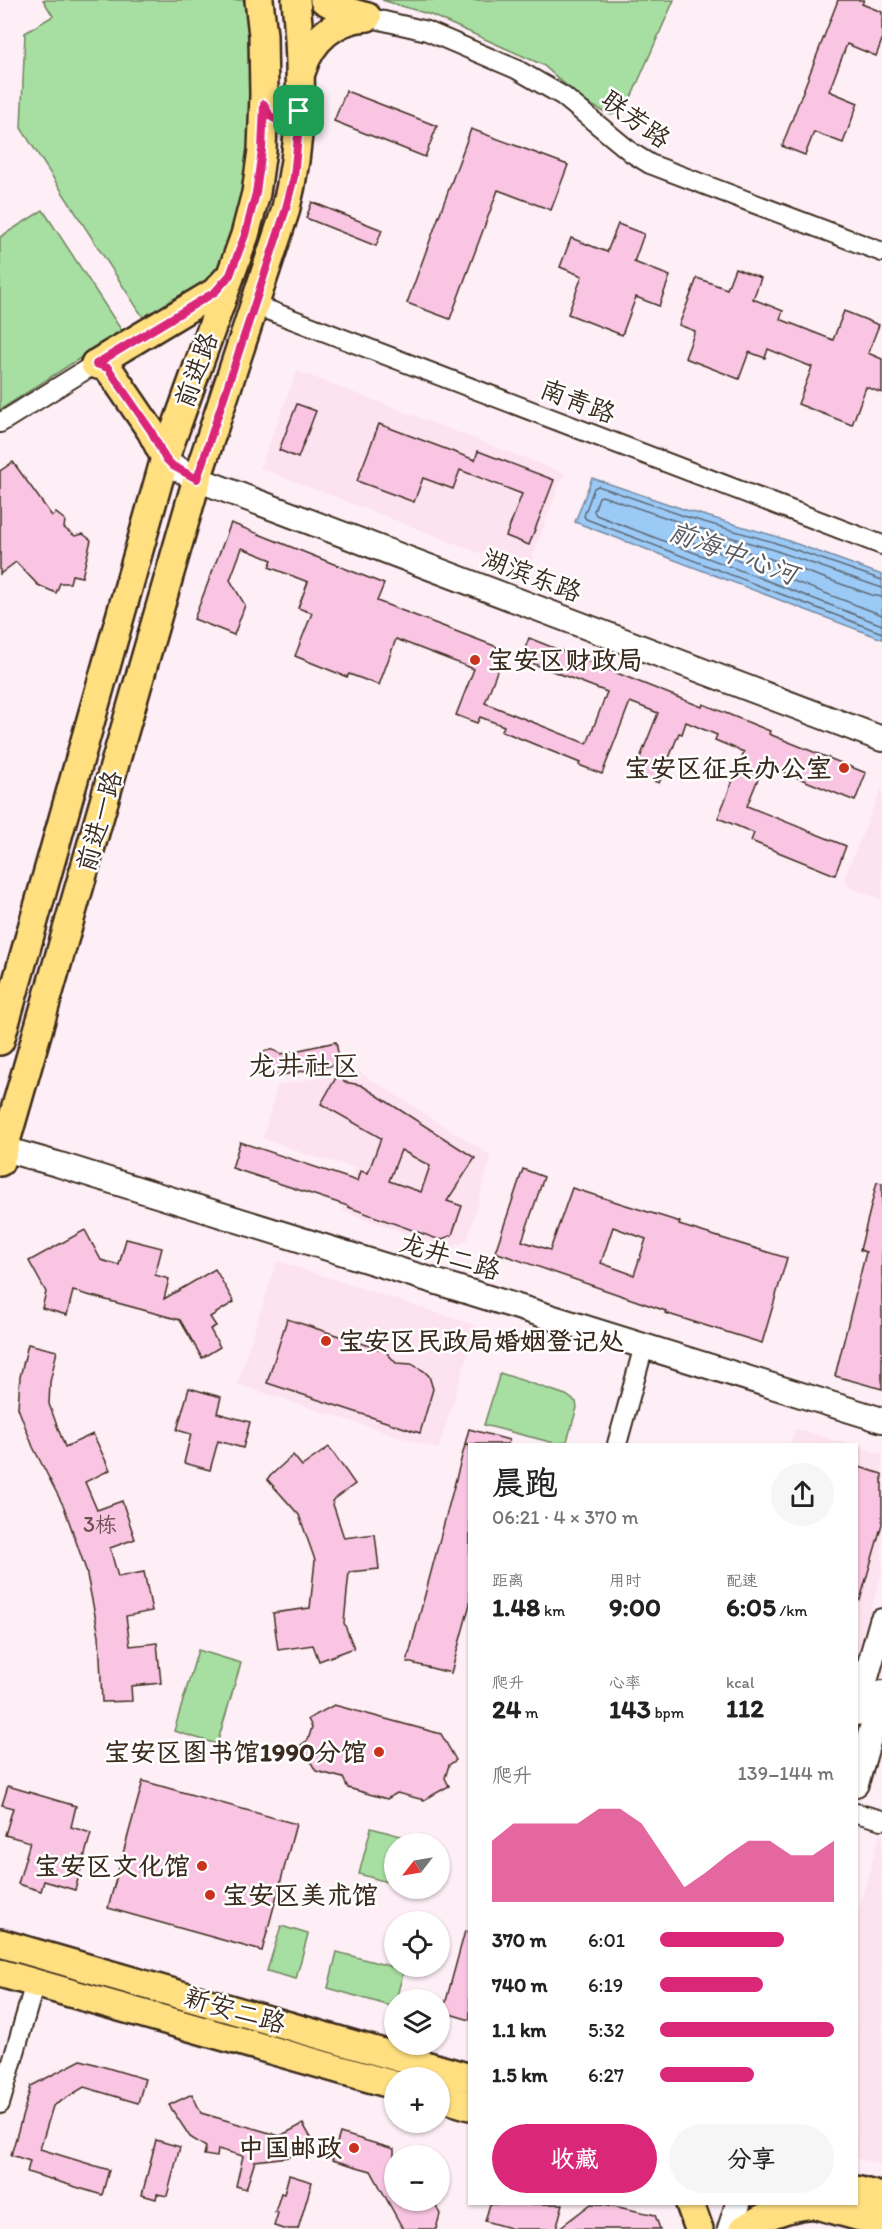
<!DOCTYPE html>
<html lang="zh">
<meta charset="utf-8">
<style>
body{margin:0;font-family:Itim,"LXGW WenKai TC",sans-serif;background:#f6f6f6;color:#222;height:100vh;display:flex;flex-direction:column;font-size:22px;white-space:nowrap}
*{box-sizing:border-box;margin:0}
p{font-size:20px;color:#767676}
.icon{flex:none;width:33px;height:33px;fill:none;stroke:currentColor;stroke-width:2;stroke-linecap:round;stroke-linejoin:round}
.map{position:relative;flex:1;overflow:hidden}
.side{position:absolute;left:468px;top:1443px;width:390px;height:762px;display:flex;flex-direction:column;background:#fff;border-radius:0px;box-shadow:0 2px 4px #0004}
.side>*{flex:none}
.needle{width:39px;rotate:239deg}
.tools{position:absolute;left:384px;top:1833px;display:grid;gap:12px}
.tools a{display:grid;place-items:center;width:66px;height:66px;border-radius:50%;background:#fff;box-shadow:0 2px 4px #0004;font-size:30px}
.pin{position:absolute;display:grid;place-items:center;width:51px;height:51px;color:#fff;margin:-26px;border-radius:12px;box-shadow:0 3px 9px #0006}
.round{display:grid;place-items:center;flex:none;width:63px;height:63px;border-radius:32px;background:#f6f6f6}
.headline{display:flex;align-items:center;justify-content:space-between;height:102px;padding:0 24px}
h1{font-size:33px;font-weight:700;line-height:45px}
.metrics{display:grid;grid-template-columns:repeat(3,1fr);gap:9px;height:102px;padding:6px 24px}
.metrics div{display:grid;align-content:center}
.metrics b{font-size:26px;font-weight:700}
.metrics small{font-size:16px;font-weight:400}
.metrics p{font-size:16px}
.chart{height:168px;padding:12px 24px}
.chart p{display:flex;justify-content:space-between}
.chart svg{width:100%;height:108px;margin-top:6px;fill:#db2777;opacity:.7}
.button{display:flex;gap:12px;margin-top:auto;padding:12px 24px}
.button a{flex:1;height:69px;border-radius:36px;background:#db2777;color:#fff;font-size:24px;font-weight:700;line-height:69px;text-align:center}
.button a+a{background:#f6f6f6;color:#222}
ul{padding:0 24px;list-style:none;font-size:20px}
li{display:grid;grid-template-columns:96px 72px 1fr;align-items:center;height:45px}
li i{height:15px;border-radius:8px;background:#db2777}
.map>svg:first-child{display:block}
</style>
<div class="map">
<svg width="882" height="2229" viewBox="0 0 882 2229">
<rect width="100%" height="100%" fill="#feeef6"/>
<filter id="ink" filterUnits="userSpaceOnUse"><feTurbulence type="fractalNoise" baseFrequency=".0167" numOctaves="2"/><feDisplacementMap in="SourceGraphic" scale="12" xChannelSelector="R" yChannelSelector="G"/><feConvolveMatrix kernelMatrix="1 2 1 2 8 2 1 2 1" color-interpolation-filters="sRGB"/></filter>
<g filter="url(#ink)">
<g fill="#fde2f0">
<polygon points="297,371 564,473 527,571 260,468"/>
<polygon points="882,788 882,899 849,887 844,878"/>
<polygon points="356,1070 491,1156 467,1241 448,1248 342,1211 356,1167 314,1157 263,1138 277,1086"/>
<polygon points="277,1261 477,1326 438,1449 237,1384"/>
<polygon points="795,1429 848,1444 790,1444"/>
<polygon points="857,1447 882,1454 882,1571 857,1662"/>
<polygon points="880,1834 882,1835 882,2165 856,2158 857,1915"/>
</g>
<g fill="#a7dea1" stroke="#718460" stroke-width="1.5">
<polygon points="43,0 245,0 250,54 251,162 223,272 148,325 21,128 25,33 53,16"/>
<polygon points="382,0 674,0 626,109 611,115 585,102 543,65 431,15"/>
<polygon points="43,210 122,331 0,410 0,237"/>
<polygon points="500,1373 566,1395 576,1402 577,1408 567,1441 558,1444 484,1425"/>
<polygon points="198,1650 241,1663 217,1744 174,1731"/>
<polygon points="371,1828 427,1843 394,1844 394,1884 359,1874"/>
<polygon points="281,1926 308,1934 296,1979 267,1971"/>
<polygon points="337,1952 404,1970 394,2007 328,1988"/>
</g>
<polygon fill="#9bcaf7" stroke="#758aa0" stroke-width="1.5" points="592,478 689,511 775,536 882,575 882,639 575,522"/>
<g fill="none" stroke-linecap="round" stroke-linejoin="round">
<g stroke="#616a75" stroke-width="1.5">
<polyline points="882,580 773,542 687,517 598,486 594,488 584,516 586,519 882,633"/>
<polyline points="882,588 771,549 685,524 602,496 599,497 594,511 596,515 882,625"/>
<polyline points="882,597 872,595 768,558 691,535 687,537 689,541 882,615"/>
</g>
</g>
<g fill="#fac5e2" stroke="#3b2a1e" stroke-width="1.5" fill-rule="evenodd">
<polygon points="838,0 864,0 862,4 882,12 882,40 876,56 847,44 829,91 858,103 843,143 814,132 805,155 782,146"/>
<polygon points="346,91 437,126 425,157 334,121"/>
<polygon points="471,129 568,165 551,210 498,190 450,319 407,303"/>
<polygon points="312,202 382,230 376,246 306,218"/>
<polygon points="618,224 644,234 634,262 670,276 659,306 636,297 622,335 568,314 582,276 560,267 571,238 607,252"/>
<polygon points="735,268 761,278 753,299 783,311 780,319 833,340 844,311 879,325 868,353 882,359 882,393 866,387 852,425 798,404 812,367 768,349 765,358 749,352 739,379 685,358 695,331 679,325 697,278 727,289"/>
<polygon points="297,404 316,411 298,458 279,450"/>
<polygon points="379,424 475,460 478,451 554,480 529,545 506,536 522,494 460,470 453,489 423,478 414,502 357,481"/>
<polygon points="13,462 52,516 56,513 65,520 64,528 75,536 83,534 91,540 82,577 72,575 70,583 60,583 56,593 38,585 16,562 0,574 0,471"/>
<polygon points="231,523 384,584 377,601 505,650 485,703 587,744 607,692 521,659 529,638 702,707 703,704 770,731 769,734 866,773 855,801 764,764 747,806 846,846 835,875 751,841 754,833 718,818 744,752 715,740 717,735 686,722 682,734 679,733 659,783 634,773 658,713 630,702 602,774 579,765 580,763 502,731 504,726 480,717 477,723 456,715 474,669 396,639 379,685 349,674 347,677 295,656 312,613 298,608 308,582 269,567 272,560 242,548 230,580 245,605 234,635 194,619"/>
<polygon points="336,1042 340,1064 261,1079 258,1058 266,1050 273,1050 281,1054"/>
<path d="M341 1069 344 1082 361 1085 475 1158 447 1201 462 1206 452 1235 440 1240 348 1207V1206L232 1168 240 1142 357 1181 360 1171 368 1173 381 1138 321 1104ZM401 1150 430 1166 421 1192 389 1181Z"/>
<path d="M523 1169 544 1177 522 1241 550 1250 572 1188 680 1222 679 1225 787 1258 762 1343 665 1313 666 1311 495 1252ZM613 1227 646 1239 634 1275 601 1263Z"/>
<polygon points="877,1182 882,1183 882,1389 835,1376 866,1252 860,1250"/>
<polygon points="85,1230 101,1260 119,1265 126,1239 162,1248 155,1275 169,1279 164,1299 215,1269 234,1302 210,1317 216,1326 210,1329 220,1347 202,1358 180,1320 73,1291 67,1315 42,1308 46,1292 29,1261"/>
<polygon points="287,1319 385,1351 396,1363 412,1364 424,1371 429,1376 433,1389 420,1433 267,1383"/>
<polygon points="28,1344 57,1351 50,1382 49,1404 65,1447 93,1434 110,1470 85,1482 97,1510 122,1501 135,1539 110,1548 118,1577 144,1572 152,1611 126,1616 130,1646 157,1643 161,1683 131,1686 132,1701 102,1702 99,1635 86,1570 64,1507 33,1447 18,1408 20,1377"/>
<polygon points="189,1388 221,1397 217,1413 250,1422 243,1448 218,1441 210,1470 184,1463 191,1434 177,1430"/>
<polygon points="469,1429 509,1440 508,1444 465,1444"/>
<polygon points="465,1445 470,1446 470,1604 451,1673 407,1662"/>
<polygon points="329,1447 355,1484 332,1501 344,1538 375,1534 379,1569 349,1572 344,1623 354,1648 319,1661 313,1645 278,1650 273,1613 310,1608 315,1560 299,1515 267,1479 293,1455 302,1466"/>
<polygon points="856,1466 882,1474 882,1524 860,1600 856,1599"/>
<polygon points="334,1705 441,1734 456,1760 449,1765 445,1778 449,1786 424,1800 397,1793 387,1799 348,1788 343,1778 316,1771 301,1745 308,1740 312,1727 308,1719"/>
<polygon points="143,1781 296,1824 262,1951 108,1908"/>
<polygon points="8,1786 76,1806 71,1827 91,1833 75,1890 44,1881 41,1891 18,1884 30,1842 5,1835 13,1808 2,1805"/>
<polygon points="465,1931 470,1932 470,2020 443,2012"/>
<polygon points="81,2060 145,2079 138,2103 84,2087 53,2106 40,2149 109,2170 102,2195 27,2172 30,2161 11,2155 31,2086"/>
<polygon points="192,2094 201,2113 280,2136 303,2124 314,2143 289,2157 255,2161 246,2189 236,2186 243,2156 218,2149 217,2157 204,2155 206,2147 190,2137 169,2105"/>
<polygon points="340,2133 394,2149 394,2200 433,2200 440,2214 436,2229 403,2229 371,2171 332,2160"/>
<polygon points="156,2140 180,2147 167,2196 157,2194 156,2199 142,2195"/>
<polygon points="289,2175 312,2182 298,2229 284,2229 274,2226 278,2213 275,2212 281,2193 284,2194"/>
<polygon points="490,2204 563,2204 556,2229 513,2229 485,2221"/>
<polygon points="591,2204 604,2204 655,2215 660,2229 558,2229"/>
</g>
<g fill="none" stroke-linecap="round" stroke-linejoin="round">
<g stroke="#3b2a1e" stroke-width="22">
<g id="street">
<polyline points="367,17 427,31 516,69 563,96 632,153 650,164 882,252"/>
<polyline points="255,305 882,545"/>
<polyline points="0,423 95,364"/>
<polyline points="617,1444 644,1346"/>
<polyline points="856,1813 882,1820"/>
<polyline points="0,2104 35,1983"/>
</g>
</g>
<g stroke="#3b2a1e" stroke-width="28">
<g id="secondary">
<polyline points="165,458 173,466 197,479 882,739"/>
<polyline points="0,1148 57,1164 882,1420"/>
<polyline points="856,1713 882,1621"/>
<polyline points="856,1784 882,1693"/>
<polyline points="730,2229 738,2204"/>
</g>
</g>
<g stroke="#3b2a1e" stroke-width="32">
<g id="primary">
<polyline points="324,0 342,10 367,17"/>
<path d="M302 70C311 40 335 19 367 17"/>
<polyline points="95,364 215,292 228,278"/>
<polyline points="95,364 108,368 151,431 165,458"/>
<polyline points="0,1041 165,458 245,235 256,193 262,150 264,95 263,35 259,0"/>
<path d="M0 1162 197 479 285 212C303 140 303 74 296 0"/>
<polyline points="0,1943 470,2078"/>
<polyline points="0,1973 394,2085"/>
<polyline points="440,2097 470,2106"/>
<polyline points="856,2190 882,2197"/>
<polyline points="690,2204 699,2229"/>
<polyline points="813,2204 882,2223"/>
<path d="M744 2229C766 2214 790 2206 816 2204"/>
</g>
</g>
<use href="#street" stroke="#fff" stroke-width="18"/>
<use href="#secondary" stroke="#fff" stroke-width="24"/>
<use href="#primary" stroke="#ffdf80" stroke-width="27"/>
</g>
</g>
<g fill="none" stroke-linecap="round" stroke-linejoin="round" filter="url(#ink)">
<g stroke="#fff" stroke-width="12">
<polygon id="route" points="264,104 270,116 280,122 296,116 301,105 294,177 285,212 197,479 173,466 165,458 151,431 108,368 96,364 215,292 230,275 245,235 256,193 262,150"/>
</g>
<use href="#route" stroke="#db2777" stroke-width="8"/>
</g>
<g fill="#c8321e" stroke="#fff" stroke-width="2">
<circle cx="475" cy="660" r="6"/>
<circle cx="844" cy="768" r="6"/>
<circle cx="326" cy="1341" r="6"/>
<circle cx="379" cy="1752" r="6"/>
<circle cx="202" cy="1866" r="6"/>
<circle cx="210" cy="1895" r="6"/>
<circle cx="354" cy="2148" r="6"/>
</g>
<g text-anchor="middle" stroke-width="5" stroke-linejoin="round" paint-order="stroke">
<g font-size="22" fill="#6b514f">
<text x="100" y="1532">3栋</text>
</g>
<g font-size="26" fill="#3b2a1e" stroke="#fff">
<text transform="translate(636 119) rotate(36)" y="9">联芳路</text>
<text transform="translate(196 370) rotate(-70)" y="9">前进路</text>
<text transform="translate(578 401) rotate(21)" y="9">南青路</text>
<text transform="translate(532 575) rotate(21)" y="9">湖滨东路</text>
<text transform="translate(99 821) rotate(-74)" y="9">前进一路</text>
<text transform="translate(450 1256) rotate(17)" y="9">龙井二路</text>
<text transform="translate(235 2010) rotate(16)" y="9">新安二路</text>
</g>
<g font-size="26" font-weight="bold" fill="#3b2a1e" stroke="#fff" text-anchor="end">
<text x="487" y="669" text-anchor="start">宝安区财政局</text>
<text x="832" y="777">宝安区征兵办公室</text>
<text x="338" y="1350" text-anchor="start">宝安区民政局婚姻登记处</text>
<text x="367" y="1761">宝安区图书馆1990分馆</text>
<text x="190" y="1875">宝安区文化馆</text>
<text x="222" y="1904" text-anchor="start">宝安区美术馆</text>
<text x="342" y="2157">中国邮政</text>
</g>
<g font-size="27" font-style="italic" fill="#585a5f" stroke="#fff">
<text transform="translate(733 553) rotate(20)" y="9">前海中心河</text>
</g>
<g font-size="28" fill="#3b2a1e" stroke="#fff">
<text x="304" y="1075">龙井社区</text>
</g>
</g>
</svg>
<div class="tools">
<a><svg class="needle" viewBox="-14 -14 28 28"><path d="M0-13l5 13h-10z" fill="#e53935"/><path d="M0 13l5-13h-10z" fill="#767676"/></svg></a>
<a><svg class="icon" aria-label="locate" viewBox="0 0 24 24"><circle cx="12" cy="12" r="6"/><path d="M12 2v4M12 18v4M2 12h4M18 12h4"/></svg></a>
<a><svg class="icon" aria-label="layers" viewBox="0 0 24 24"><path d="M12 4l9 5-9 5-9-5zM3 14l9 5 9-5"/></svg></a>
<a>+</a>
<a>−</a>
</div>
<div class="pin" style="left:299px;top:111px;background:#1e9e55"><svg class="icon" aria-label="arrive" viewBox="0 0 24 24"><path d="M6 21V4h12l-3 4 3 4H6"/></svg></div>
<section class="side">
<div class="headline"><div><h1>晨跑</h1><p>06:21 · 4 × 370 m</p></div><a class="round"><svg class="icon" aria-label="share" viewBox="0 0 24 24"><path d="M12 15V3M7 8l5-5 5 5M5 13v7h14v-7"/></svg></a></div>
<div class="metrics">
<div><p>距离</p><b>1.48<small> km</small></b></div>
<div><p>用时</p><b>9:00</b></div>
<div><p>配速</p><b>6:05<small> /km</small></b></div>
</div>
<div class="metrics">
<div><p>爬升</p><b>24<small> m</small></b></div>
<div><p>心率</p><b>143<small> bpm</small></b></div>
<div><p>kcal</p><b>112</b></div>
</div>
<div class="chart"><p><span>爬升</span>139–144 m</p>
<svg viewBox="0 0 160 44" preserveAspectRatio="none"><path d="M0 44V19L10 12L20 12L30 12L40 12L50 6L60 6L70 12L80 25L90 38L100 32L110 25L120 19L130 19L140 25L150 25L160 19V44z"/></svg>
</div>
<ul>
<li><b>370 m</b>6:01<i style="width:71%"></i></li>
<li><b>740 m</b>6:19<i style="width:59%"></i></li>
<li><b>1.1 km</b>5:32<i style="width:100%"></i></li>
<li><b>1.5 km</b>6:27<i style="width:54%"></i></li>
</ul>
<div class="button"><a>收藏</a><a>分享</a></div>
</section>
</div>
